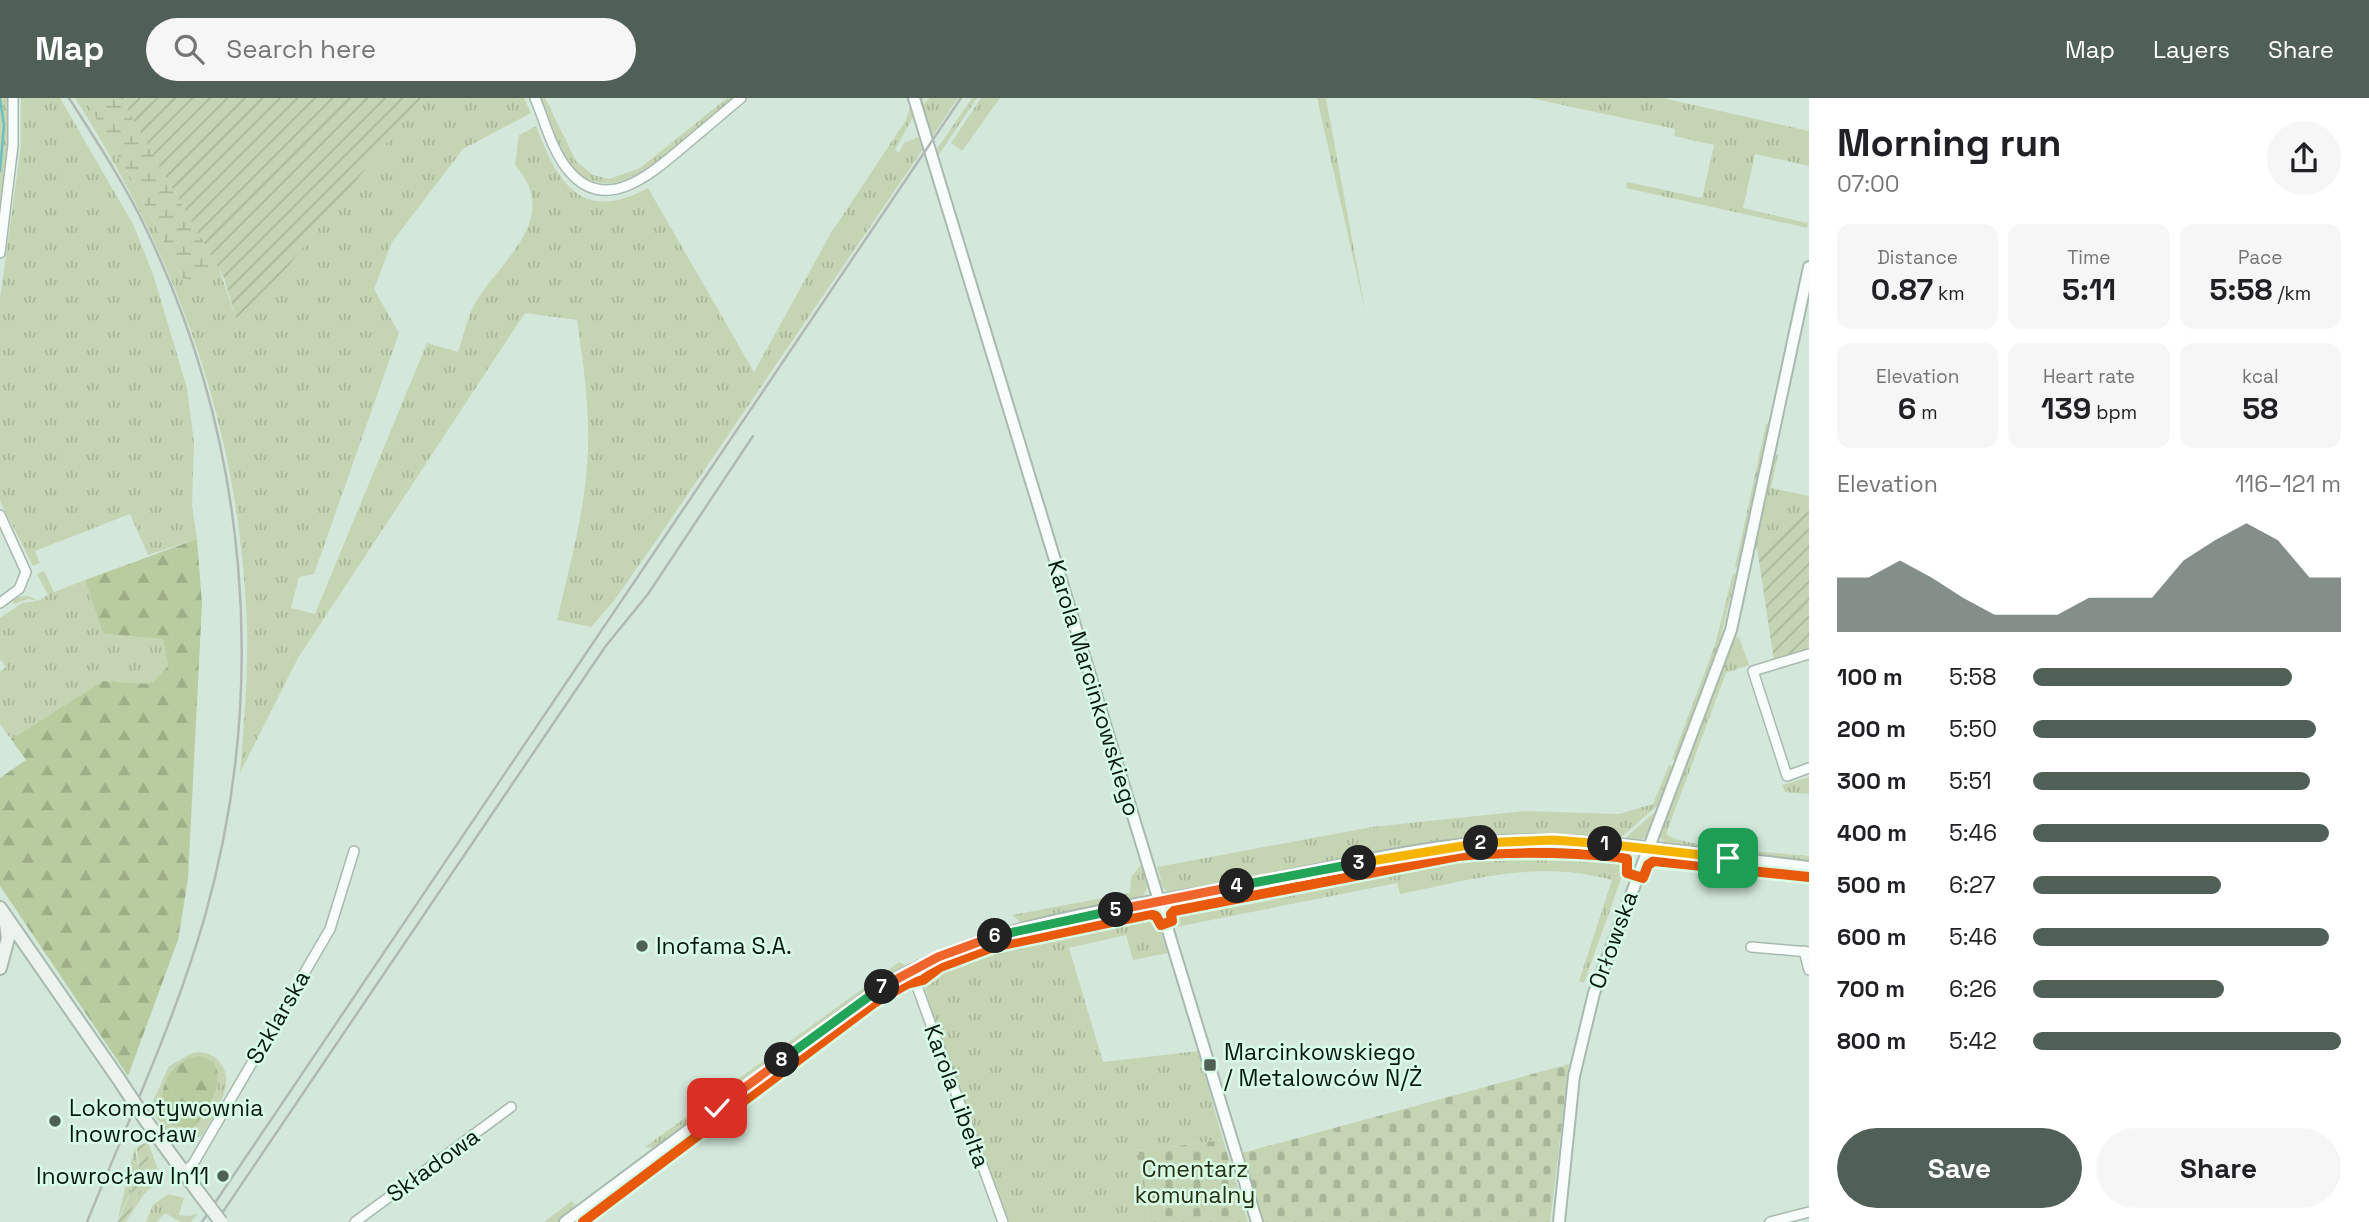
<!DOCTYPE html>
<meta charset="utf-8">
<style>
body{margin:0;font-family:"Space Grotesk",sans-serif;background:#f6f6f6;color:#202124;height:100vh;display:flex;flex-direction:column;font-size:26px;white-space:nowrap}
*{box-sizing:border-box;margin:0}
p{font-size:23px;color:#757577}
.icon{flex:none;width:38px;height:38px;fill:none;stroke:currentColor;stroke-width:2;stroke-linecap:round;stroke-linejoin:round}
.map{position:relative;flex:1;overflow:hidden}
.panel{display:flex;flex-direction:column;background:#fff;width:560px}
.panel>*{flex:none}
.pin{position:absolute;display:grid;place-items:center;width:60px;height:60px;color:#fff;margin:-30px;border-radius:14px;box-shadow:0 4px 10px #0006}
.km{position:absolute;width:35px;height:35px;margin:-18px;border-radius:50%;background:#222;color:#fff;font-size:19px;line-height:35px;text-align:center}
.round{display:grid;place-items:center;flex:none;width:74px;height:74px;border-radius:37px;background:#f6f6f6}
.headline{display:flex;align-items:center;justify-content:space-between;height:119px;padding:0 28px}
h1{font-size:38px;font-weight:800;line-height:52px}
.stats{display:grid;grid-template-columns:repeat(3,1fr);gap:10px;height:119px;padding:7px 28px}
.stats div{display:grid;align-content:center;border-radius:14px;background:#f6f6f6;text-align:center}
.stats b{font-size:30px;font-weight:800}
.stats small{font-size:19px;font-weight:400}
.stats p{font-size:19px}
.chart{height:196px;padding:14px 28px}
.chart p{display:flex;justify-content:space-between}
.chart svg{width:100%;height:126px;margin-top:7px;fill:#506057;opacity:.7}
.primary-button{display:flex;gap:14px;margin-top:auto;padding:14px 28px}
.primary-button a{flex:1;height:80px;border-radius:42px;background:#506057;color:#fff;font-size:28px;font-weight:800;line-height:80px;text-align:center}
.primary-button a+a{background:#f6f6f6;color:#202124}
ul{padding:0 28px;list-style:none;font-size:23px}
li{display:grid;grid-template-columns:112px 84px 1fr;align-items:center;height:52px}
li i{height:18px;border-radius:9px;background:#506057}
header{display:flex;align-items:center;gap:42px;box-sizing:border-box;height:98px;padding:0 35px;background:#506057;color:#fff}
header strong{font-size:33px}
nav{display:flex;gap:38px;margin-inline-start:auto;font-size:24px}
.search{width:490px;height:63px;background:#f6f6f6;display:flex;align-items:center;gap:18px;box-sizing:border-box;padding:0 24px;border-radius:38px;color:#757577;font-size:26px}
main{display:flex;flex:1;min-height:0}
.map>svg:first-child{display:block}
</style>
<header>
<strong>Map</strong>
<div class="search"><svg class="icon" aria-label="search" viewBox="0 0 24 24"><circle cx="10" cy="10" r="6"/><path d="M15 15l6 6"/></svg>Search here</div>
<nav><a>Map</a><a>Layers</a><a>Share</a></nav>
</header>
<main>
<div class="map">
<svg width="1809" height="1124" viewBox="0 0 1809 1124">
<defs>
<pattern id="grass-tufts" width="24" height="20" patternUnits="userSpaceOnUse" patternTransform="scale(1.75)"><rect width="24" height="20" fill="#c5d5b4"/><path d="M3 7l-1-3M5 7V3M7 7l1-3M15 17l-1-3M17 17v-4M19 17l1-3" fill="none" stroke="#a8b69a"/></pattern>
<pattern id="forest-firs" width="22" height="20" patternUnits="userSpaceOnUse" patternTransform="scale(1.75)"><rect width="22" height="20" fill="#b9cca0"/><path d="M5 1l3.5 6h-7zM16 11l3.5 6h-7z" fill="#9eae89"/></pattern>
<pattern id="wetland-marsh" width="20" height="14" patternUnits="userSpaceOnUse" patternTransform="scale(1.75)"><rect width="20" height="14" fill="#c5d5b4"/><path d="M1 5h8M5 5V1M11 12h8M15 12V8" fill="none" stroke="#a8b69a"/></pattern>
<pattern id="cemetery-stones" width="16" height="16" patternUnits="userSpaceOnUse" patternTransform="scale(1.75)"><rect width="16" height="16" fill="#c5d5b4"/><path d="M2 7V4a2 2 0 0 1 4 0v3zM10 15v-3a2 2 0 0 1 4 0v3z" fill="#a8b69a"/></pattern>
<pattern id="garden-furrows" width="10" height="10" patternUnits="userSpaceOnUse" patternTransform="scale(1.75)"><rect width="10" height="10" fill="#c5d5b4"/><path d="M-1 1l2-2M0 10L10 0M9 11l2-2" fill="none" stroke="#a8b69a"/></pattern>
</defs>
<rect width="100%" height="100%" fill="#d3e8db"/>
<g fill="url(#grass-tufts)">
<polygon points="0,0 8,0 10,28 0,122"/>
<polygon points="21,0 60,0 133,126 153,176 187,290 194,345 192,408 197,441 148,457 130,416 35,453 40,465 33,468 0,403 0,201 21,47"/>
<path d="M75 0H84L127 73 183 180 196 185 219 171 239 229 422 0H524L531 15 463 51 392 144 374 191 399 235 314 476 299 479 291 510 315 516 427 245 458 254C463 239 467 221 474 207 500 161 563 122 515 67L519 37 536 28C558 85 581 126 648 90L754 274 831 135 906 22 910 9 907 0H911L914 17 895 52 899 55 904 45 918 39 923 51 660 437 614 503 591 529 557 522C569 471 583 420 587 368 591 319 584 270 577 222L525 215 298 560 240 675C244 627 248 580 247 532 241 335 180 165 75 0Z"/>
<path d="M539 0H545L576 63 593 77 609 81 640 70 727 0H734C699 30 623 117 576 73 557 55 549 23 539 0Z"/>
<polygon points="918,0 923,0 924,6 929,0 958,0 930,42"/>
<polygon points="972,0 977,0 936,61 934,55"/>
<polygon points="981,0 1000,0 962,53 951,45"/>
<polygon points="1317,0 1326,0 1366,217"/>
<polygon points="1530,0 1663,0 1809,33 1809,68 1755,56 1743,110 1807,125 1809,119 1807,130 1626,90 1627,84 1702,100 1714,47 1674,38 1675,31"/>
<polygon points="1769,325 1738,469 1735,469 1766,326"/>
<polygon points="1778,356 1771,390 1809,398 1809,412 1757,450 1754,447 1772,357"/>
<path d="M44 473 54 494 85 482 103 536 163 541 168 568 151 586 103 583 11 641 0 626V574L6 569 0 561V520L22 505 37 503 28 501 14 506 12 503C20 497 30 496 38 503L48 497 37 476Z"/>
<polygon points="1733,475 1736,476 1716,558 1675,663 1672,661 1715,547"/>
<path d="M1739 539 1749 567 1726 575 1666 736C1683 750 1782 755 1809 758V764L1666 747 1659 738 1732 540Z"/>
<polygon points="1669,667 1673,668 1657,708 1617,743 1545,738 1171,796 1163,790 1159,782 1161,781 1157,769 1372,729 1524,713 1619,716 1653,706"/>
<polygon points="1809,679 1809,696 1785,694 1782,687"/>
<path d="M1659 710C1650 734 1652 745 1622 743Z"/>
<polygon points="1505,746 1555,746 1615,752 1615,755 1555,750 1458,755 1170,812 1180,804 1457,751"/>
<path d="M1553 755 1627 764 1584 885 1579 883 1612 782C1537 762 1474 781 1400 796L1397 785 1176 829 1174 819 1179 813 1459 760Z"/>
<polygon points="1658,757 1809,773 1809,777 1654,761 1645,767 1649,760"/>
<polygon points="1142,766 1147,790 1143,798 1022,826 1012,817 1130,795 1131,779"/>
<path d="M1134 813V817L993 847 939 868 921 880 924 872C990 839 1063 828 1134 813Z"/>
<path d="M1148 819 1156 821 1168 855 1133 862 1126 837 1069 850 1103 964 1198 953 1223 1042 1138 1053 1149 1124H1009L945 954 923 884C984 838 1075 833 1148 819Z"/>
<polygon points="899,864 905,867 902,872 657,1050 645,1049"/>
<path d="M192 955C201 953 211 955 218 962 240 985 213 1016 202 1038 171 1046 166 1033 150 1010L169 968Z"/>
<polygon points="148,1044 159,1074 158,1084 144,1096 126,1124 148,1074"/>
<polygon points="135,1048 139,1075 117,1124"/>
<polygon points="616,1069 572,1103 575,1107 557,1124 544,1124"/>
<polygon points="168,1096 184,1100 179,1117 190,1118 198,1115 191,1124 180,1124 165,1115 157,1124 146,1124 153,1107"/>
</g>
<g fill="url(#forest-firs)">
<polygon points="197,441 202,506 188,781 178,842 128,978 0,788 0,680 26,662 11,641 103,583 151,586 168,568 163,541 103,536 85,482"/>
<path d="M200 958 214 964C215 970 219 974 218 980 217 996 203 1019 193 1030 144 1033 158 960 200 958Z"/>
</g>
<polygon fill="url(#wetland-marsh)" points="84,0 121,0 219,171 196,185 183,180 127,73"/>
<g fill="url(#cemetery-stones)">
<polygon points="1569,966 1550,1124 1263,1124 1242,1055"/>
<polygon points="1223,1042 1248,1124 1149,1124 1138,1053"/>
</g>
<g fill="url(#garden-furrows)">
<polygon points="121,0 422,0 239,230 224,180"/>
<polygon points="1809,412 1809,552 1774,563 1757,450"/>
<polygon points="148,1044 148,1074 126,1124 118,1124 139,1075 137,1049"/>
</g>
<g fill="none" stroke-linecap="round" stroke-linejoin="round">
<polyline stroke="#6ebfbe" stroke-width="2.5" points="0,1 4,27 0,73"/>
<g stroke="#a8b9af" stroke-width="12">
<g id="minor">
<path d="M535 0C545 24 552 53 569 73 606 117 652 75 683 49 703 32 722 16 741 0"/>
<polyline points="0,155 13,47 13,0"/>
<polyline points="0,417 26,474 19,491 0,505"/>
<polyline points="1809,556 1753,573 1787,678 1809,670"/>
<polyline points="1751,849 1809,854"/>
<polyline points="1804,853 1809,872"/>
<polyline points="911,872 1003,1124"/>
<polyline points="183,1075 193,1066 330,831 354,753"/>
<polyline points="355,1124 511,1009"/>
<polyline points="1770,1124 1809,1114"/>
</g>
</g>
<g stroke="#a8b9af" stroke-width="14">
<g id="tertiary">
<polyline points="914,0 1257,1124"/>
<path d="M565 1124 875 893C984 822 1128 810 1254 785 1336 769 1420 747 1504 743 1602 738 1711 758 1809 769"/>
<polyline points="1559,1124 1574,978 1594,895 1731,532 1809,169"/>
</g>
</g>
<g stroke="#a8b9af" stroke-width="16">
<g id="secondary">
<polyline points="0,810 118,980"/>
<polyline points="0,870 8,840 5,819"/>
<polyline points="147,1024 199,1095"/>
</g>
</g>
<use href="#minor" stroke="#f8fcfa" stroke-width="9"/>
<use href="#tertiary" stroke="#f8fcfa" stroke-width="10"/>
<use href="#secondary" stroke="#ecf2ec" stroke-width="12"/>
<g stroke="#b2b8b4" stroke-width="2.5">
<path d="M69 0C97 44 125 86 147 133 249 346 269 591 205 818 175 923 128 1023 87 1124"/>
<polyline points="202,1124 961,0"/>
<polyline points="216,1124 605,549 648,496 753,338"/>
</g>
<g stroke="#a8b9af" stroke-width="16" stroke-linecap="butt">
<g id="secondary-bridge">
<polyline points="118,980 147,1024"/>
<polyline points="199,1095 221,1124"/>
</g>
</g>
<use href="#secondary-bridge" stroke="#ecf2ec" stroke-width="12"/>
<g stroke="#d8fde7" stroke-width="15">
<path id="cycleway" d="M583 1124 874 905 907 886 923 882 940 869 993 849 1150 816 1156 818 1161 827 1172 823 1171 816 1174 813 1458 758C1512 753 1564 754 1618 759L1627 761V775L1643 780 1648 767 1654 763 1809 779"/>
</g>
<use href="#cycleway" stroke="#e8590c" stroke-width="10"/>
</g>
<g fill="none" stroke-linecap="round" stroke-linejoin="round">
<g stroke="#fff" stroke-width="14">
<polyline id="split-1" points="1605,746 1728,760"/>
</g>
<g stroke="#fff" stroke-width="14">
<polyline id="split-2" points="1481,745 1553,742 1605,746"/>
</g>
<g stroke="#fff" stroke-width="14">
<polyline id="split-3" points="1359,765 1481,745"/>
</g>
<g stroke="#fff" stroke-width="14">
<polyline id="split-4" points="1237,788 1359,765"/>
</g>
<g stroke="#fff" stroke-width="14">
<polyline id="split-5" points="1116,812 1237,788"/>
</g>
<g stroke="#fff" stroke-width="14">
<polyline id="split-6" points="995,838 1116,812"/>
</g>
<g stroke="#fff" stroke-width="14">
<polyline id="split-7" points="882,889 938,859 995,838"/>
</g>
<g stroke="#fff" stroke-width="14">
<polyline id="split-8" points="782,962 882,889"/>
</g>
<g stroke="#fff" stroke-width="14">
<polyline id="split-9" points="717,1010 782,962"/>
</g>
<use href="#split-1" stroke="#f5b400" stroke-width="9"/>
<use href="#split-2" stroke="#f5b400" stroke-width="9"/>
<use href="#split-3" stroke="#f5b400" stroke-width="9"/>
<use href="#split-4" stroke="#22a559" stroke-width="9"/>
<use href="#split-5" stroke="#f0652b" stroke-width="9"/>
<use href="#split-6" stroke="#22a559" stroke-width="9"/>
<use href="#split-7" stroke="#f0652b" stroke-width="9"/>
<use href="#split-8" stroke="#22a559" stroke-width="9"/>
<use href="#split-9" stroke="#f0652b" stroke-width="9"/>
</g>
<g fill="#506057" stroke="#d8fde7" stroke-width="2.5">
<circle cx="642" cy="848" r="7"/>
<rect x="1203" y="960" width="14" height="14" rx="3.5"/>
<circle cx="55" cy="1023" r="7"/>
<circle cx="223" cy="1078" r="7"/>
</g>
<g text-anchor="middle" stroke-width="5" stroke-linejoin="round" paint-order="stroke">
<g font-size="23" fill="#0a1710" stroke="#d8fde7">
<text transform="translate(1094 590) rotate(73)" y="8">Karola Marcinkowskiego</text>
<text transform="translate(1613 842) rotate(-70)" y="8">Orłowska</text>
<text transform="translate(278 919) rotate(-60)" y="8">Szklarska</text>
<text transform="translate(957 998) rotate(70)" y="8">Karola Libelta</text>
<text transform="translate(433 1067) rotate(-36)" y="8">Składowa</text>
</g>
<g font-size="23" fill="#0a1710" stroke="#d8fde7" text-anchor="start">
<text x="656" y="856">Inofama S.A.</text>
<text x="1224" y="962">Marcinkowskiego<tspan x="1224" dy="26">/ Metalowców N/Ż</tspan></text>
<text x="69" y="1018">Lokomotywownia<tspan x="69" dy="26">Inowrocław</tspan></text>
<text x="209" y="1086" text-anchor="end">Inowrocław In11</text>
</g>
<g font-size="23" fill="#272d0f" stroke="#d8fde7">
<text x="1195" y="1079">Cmentarz<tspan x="1195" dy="26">komunalny</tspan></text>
</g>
</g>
</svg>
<div class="pin" style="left:1728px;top:760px;background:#1e9e55"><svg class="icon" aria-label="arrive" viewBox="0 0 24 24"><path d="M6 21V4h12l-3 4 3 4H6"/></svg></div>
<div class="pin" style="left:717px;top:1010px;background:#d93025"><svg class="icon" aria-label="check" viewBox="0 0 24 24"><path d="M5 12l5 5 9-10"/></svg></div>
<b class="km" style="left:1605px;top:746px">1</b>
<b class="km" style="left:1481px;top:745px">2</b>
<b class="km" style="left:1359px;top:765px">3</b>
<b class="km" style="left:1237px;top:788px">4</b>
<b class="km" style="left:1116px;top:812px">5</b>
<b class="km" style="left:995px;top:838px">6</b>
<b class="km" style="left:882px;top:889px">7</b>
<b class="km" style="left:782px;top:962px">8</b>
</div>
<section class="panel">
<div class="headline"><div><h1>Morning run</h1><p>07:00</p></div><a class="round"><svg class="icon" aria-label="share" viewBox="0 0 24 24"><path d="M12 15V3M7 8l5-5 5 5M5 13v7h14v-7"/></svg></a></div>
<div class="stats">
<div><p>Distance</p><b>0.87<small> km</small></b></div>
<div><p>Time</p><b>5:11</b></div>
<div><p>Pace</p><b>5:58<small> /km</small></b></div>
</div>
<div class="stats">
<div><p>Elevation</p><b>6<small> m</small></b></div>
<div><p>Heart rate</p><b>139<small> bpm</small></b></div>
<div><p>kcal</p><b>58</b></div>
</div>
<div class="chart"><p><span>Elevation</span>116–121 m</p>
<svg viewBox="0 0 160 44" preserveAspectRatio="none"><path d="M0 44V25L10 25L20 19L30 25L40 32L50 38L60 38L70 38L80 32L90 32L100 32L110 19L120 12L130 6L140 12L150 25L160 25V44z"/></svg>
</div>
<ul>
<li><b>100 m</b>5:58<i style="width:84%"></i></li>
<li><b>200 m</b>5:50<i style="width:92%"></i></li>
<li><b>300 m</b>5:51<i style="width:90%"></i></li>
<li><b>400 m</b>5:46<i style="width:96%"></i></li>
<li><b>500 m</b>6:27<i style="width:61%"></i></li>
<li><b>600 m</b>5:46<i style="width:96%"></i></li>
<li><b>700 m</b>6:26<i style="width:62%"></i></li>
<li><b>800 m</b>5:42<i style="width:100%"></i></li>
</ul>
<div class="primary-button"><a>Save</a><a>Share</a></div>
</section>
</main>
